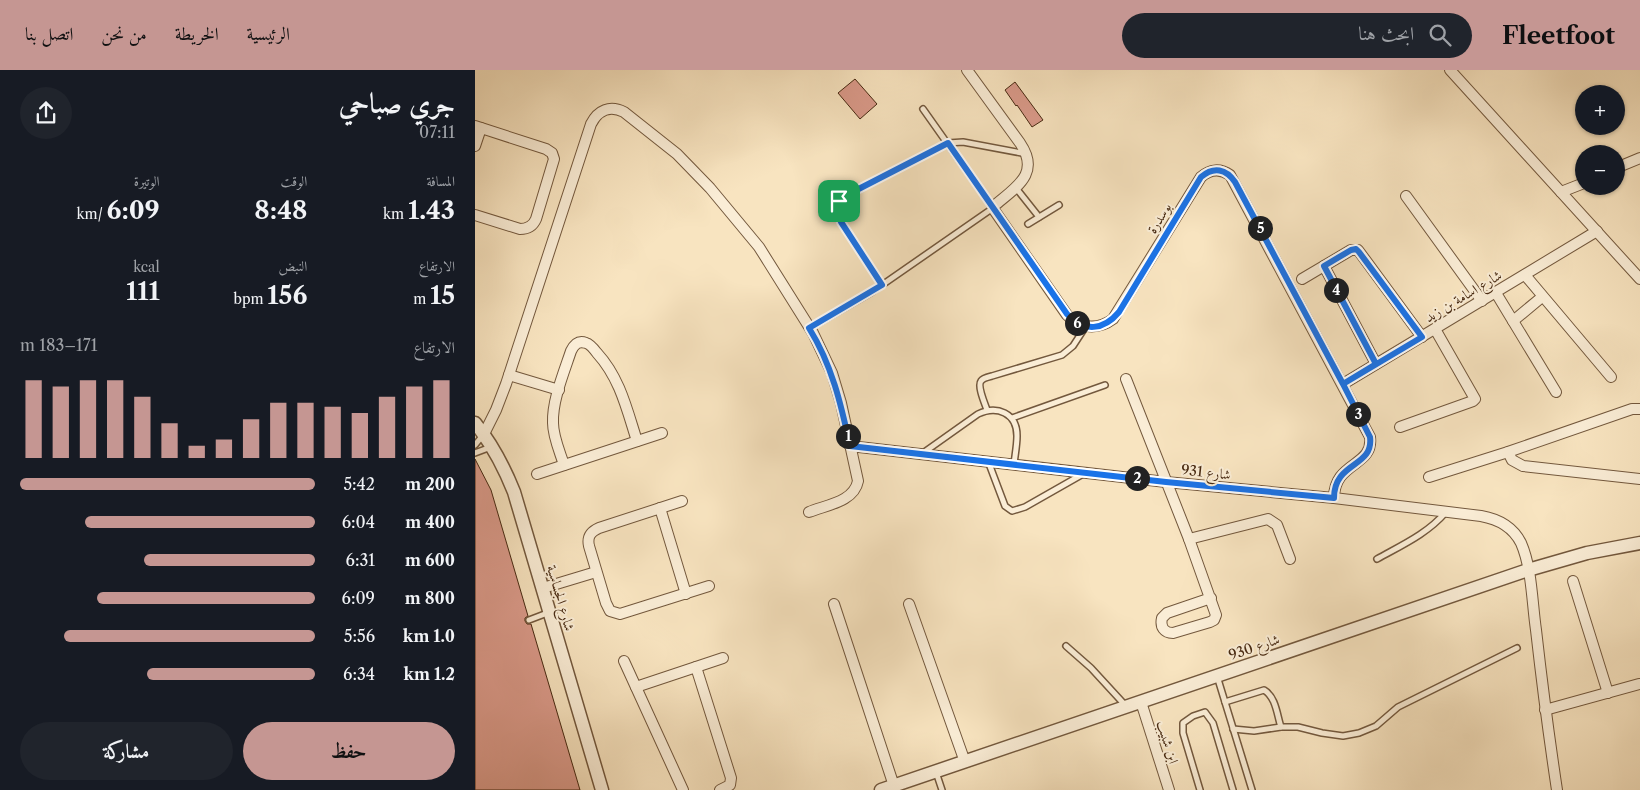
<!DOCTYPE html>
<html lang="ar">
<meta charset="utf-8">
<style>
body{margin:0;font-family:"Libre Caslon Text",Amiri,serif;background:#20242c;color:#f1f3f6;direction:rtl;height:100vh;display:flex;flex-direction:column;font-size:19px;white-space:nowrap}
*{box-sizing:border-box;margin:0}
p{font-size:16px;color:#9ea1a6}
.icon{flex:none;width:28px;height:28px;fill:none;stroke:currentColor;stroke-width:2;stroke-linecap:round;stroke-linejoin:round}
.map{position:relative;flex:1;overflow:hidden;direction:ltr}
.sheet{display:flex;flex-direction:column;background:#171b24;width:475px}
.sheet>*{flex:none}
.buttons{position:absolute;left:1100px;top:15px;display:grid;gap:10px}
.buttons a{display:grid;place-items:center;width:50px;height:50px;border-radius:50%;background:#171b24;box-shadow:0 1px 4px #0004;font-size:25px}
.pin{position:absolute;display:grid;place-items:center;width:42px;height:42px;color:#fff;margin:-21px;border-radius:10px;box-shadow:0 2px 8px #0006}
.km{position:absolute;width:25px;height:25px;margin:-12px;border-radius:50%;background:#222;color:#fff;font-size:14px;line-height:25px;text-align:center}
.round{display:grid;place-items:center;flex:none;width:52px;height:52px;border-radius:26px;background:#20242c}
.head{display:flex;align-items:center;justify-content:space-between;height:85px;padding:0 20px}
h1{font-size:28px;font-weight:700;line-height:38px}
.metrics{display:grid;grid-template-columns:repeat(3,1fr);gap:8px;height:85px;padding:5px 20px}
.metrics div{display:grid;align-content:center}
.metrics b{font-size:25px;font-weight:700}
.metrics small{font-size:14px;font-weight:400}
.metrics p{font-size:14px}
.chart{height:140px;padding:10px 20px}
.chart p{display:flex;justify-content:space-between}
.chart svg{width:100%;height:90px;margin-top:5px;stroke:#c59692;stroke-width:6}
.primary-button{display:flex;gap:10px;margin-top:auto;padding:10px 20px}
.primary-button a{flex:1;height:58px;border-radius:30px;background:#c59692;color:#111;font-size:20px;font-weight:700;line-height:58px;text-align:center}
.primary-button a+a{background:#20242c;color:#f1f3f6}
ul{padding:0 20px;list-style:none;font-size:16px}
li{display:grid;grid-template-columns:80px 60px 1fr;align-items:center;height:38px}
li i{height:12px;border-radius:6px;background:#c59692}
header{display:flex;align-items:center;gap:30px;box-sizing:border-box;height:70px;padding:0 25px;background:#c59692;color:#111}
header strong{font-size:24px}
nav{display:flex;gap:28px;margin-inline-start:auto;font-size:18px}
.search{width:350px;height:45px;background:#20242c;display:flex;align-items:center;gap:12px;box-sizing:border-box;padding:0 18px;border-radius:28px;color:#9ea1a6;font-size:19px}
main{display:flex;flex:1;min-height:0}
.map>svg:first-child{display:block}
</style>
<header>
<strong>Fleetfoot</strong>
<div class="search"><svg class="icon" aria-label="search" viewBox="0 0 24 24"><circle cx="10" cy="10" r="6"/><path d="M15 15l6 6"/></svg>ابحث هنا</div>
<nav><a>الرئيسية</a><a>الخريطة</a><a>من نحن</a><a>اتصل بنا</a></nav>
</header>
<main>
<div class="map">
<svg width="1165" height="720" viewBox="0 0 1165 720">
<rect width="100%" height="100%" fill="#f8e4c0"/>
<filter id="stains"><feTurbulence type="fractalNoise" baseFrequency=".004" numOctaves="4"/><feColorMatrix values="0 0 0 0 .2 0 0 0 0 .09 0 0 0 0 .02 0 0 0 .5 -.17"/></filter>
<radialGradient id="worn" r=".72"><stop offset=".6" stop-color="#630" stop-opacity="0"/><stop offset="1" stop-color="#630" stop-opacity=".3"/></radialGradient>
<g fill="#da9a8a" stroke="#472911">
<polygon points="380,9 402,34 385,49 363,23"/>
<polygon points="540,12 568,50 557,57 542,35 541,36 530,20"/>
<polygon points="0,389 16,420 53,546 50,548 50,551 52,554 56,554 105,720 0,720"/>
</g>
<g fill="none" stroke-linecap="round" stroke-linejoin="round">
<g stroke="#73583d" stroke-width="8">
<g id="service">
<polyline points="541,118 564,147"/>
<polyline points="553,154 584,135"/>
<polyline points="407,215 366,152 360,137 364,131 371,126 473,73 488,72 552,84"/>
<polyline points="335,258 397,222 518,138 448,39"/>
<path d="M512 340C510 334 502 316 506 311 508 308 513 307 517 306L587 285 598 276 611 256"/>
<polyline points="537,348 630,315"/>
<polyline points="0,375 9,364"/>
<polyline points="0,383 16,377"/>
<path d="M448 383 503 344C522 335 542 343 542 366 542 375 540 385 539 394"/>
<polyline points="513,391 530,436 537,441 550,437 608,404"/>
<path d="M902 489C927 475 952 464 971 442"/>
<polyline points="54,550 75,542"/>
<polyline points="591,576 616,598 650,635"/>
<polyline points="742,606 777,720"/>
<path d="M750 632 789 620C801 627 802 645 806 657"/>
<polyline points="758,659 779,661 806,657 823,657 847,663 868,666 884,663 901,656 923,637 1042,578"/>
<polyline points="461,702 467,720"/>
<polyline points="725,720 708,663 708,653 718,646 730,642 738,653 758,720"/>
</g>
</g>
<g stroke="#73583d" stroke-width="12">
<g id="minor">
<path d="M492 0 545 73C566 104 541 117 519 136V140L592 245C605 259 623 260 638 249L726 107C735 99 745 98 755 105L895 367C899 397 859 391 859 428"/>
<polyline points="975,0 1165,209"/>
<path d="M0 56 71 79 77 83 79 89 61 149C58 156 53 159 45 159L0 145"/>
<polyline points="0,76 6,58"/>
<polyline points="1141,98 1165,88"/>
<polyline points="1086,122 1109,113"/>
<polyline points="931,126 1007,231"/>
<polyline points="849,196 901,294"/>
<polyline points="1050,205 1136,307"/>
<polyline points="827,209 876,180 883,180 947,267"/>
<polyline points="1021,223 1081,322"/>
<polyline points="1038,251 1067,227"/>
<polyline points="34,305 84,320"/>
<path d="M651 309 714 469 741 545 739 550 735 552 698 563C689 563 685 557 687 548L692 543 736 528"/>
<polyline points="868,314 1122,161"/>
<polyline points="925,357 998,331 1000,329 960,259"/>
<path d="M9 364 21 340 31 314 116 54C123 40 135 35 149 42L202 84 235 118 284 177 338 263 357 303 366 333 383 411C379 432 351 435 334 442"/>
<path d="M375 376 691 412 859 428 1006 446C1023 449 1038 457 1046 473 1057 498 1057 533 1061 560 1067 613 1074 667 1082 720"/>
<polyline points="1033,382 1037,390 1048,396 1165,409"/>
<path d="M89 395C85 382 78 367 78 353 77 331 89 302 96 281 99 275 103 270 111 273 115 274 119 279 122 283 145 308 152 340 162 371"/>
<polyline points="62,404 187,363"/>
<polyline points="954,407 1033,382 1157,339 1165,339"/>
<path d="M207 431 124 458C115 462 112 467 114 476L131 533 135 541 145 544 234 516"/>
<polyline points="185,438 211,524"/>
<polyline points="714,469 793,449 802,455 815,489"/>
<polyline points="1098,511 1133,623"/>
<polyline points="68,518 121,502"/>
<polyline points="359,534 419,716"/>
<polyline points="434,534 490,692"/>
<polyline points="149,591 208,720"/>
<polyline points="221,597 256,708 255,715 245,720"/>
<polyline points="161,617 248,588"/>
<polyline points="666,632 694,720"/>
<polyline points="1070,640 1164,614"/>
</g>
</g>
<g stroke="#73583d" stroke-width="15">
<g id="tertiary">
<path d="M0 353C17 374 29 397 39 422L127 720"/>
<polyline points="406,720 1053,500 1112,483 1165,473"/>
</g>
</g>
<use href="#service" stroke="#faedd6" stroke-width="5"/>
<use href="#minor" stroke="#faedd6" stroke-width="10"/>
<use href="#tertiary" stroke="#faedd6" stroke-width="12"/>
</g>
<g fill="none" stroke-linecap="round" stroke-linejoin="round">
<g stroke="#fff" stroke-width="10">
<path id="route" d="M364 131 360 137 366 152 407 215 334 258C357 295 366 334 375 376L691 412 859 428C859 391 899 398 895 367L868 314 947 267 884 182 881 179 876 180 849 196 901 294 868 314 760 112C751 99 739 96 726 107L644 242C629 260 609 263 592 244L473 73 370 126 364 131"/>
</g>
<use href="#route" stroke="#1a73e8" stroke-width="6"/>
</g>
<g text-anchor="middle" stroke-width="4" stroke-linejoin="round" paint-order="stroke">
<g font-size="14" fill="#472911" stroke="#faedd6">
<text transform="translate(684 148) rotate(-59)" y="5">بوسدرة</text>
<text transform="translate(988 226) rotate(-31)" y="5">شارع اسامة بن زيد</text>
<text transform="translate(731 402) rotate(6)" y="5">شارع 931</text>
<text transform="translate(86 528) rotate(74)" y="5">شارع الجساسية</text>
<text transform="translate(779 577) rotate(-19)" y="5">شارع 930</text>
<text transform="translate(693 672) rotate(73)" y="5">ابن شبيب</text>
</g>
</g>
<rect width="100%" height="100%" filter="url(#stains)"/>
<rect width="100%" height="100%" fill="url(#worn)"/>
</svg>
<div class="buttons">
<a>+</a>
<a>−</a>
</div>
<div class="pin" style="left:364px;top:131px;background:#1e9e55"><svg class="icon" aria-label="arrive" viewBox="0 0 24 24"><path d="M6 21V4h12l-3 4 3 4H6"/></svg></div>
<b class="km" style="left:373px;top:366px">1</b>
<b class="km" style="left:662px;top:408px">2</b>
<b class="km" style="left:883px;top:344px">3</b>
<b class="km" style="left:861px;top:220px">4</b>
<b class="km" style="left:785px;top:158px">5</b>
<b class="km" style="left:602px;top:253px">6</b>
</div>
<section class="sheet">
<div class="head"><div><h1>جري صباحي</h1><p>07:11</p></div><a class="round"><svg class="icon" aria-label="share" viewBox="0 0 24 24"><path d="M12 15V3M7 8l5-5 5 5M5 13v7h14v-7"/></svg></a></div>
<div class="metrics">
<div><p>المسافة</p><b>1.43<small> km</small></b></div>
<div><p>الوقت</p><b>8:48</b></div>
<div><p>الوتيرة</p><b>6:09<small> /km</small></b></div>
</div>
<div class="metrics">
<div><p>الارتفاع</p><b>15<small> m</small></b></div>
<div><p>النبض</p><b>156<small> bpm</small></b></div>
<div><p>kcal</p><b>111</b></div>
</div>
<div class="chart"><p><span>الارتفاع</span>171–183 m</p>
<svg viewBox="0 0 160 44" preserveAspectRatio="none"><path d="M5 44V6M15 44V9M25 44V6M35 44V6M45 44V14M55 44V27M65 44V38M75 44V35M85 44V25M95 44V17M105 44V17M115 44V19M125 44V22M135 44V14M145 44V9M155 44V6"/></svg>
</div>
<ul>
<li><b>200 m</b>5:42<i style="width:100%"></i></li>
<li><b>400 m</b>6:04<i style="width:78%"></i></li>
<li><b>600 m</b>6:31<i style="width:58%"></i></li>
<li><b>800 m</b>6:09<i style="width:74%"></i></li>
<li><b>1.0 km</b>5:56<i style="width:85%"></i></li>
<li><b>1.2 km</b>6:34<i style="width:57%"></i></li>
</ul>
<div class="primary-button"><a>حفظ</a><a>مشاركة</a></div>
</section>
</main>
